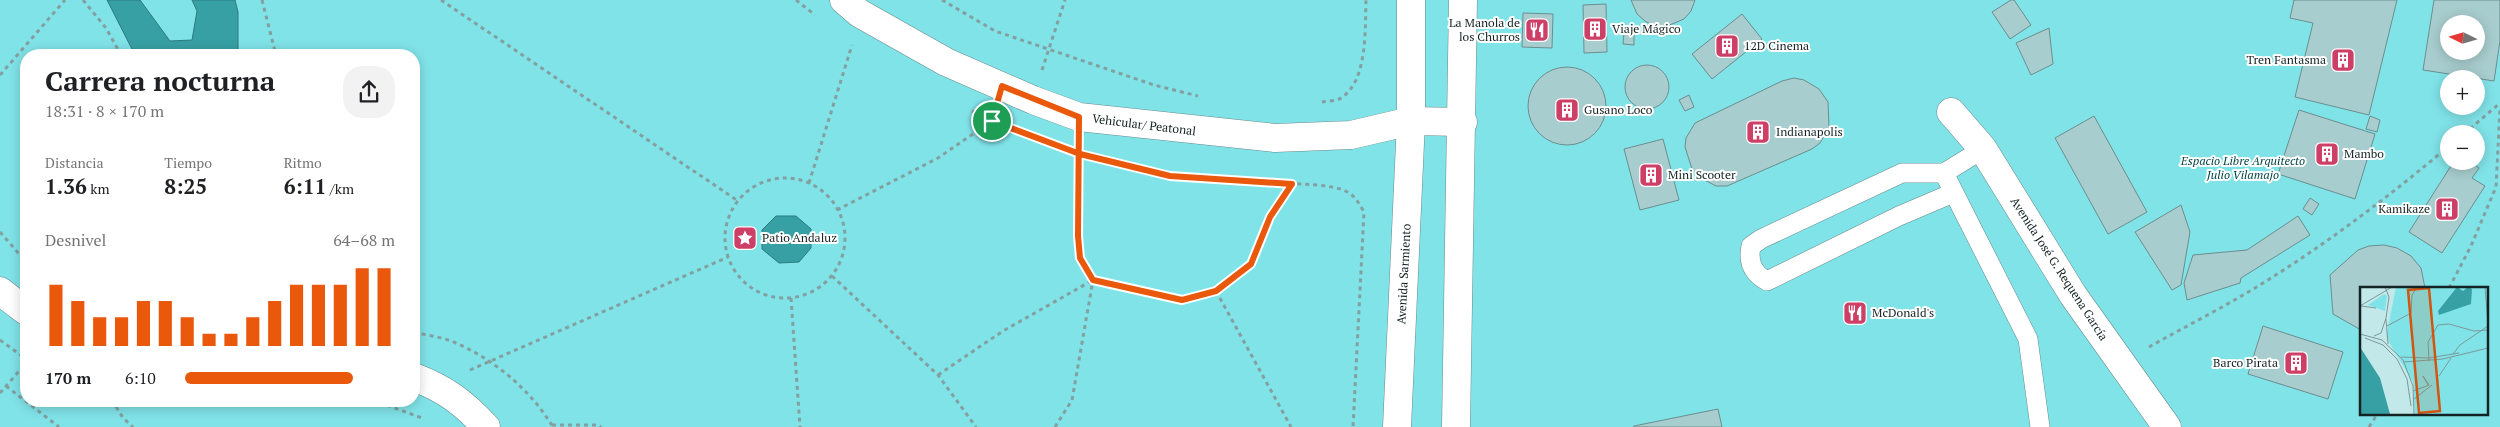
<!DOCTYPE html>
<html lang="es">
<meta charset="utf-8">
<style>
body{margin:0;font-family:"PT Serif",serif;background:#f2f2f2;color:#202124;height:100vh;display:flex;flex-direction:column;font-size:19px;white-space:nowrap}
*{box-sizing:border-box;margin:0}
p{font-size:16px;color:#757577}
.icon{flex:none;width:28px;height:28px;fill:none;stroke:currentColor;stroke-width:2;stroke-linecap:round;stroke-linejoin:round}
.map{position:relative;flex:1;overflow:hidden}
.side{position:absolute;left:20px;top:49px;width:400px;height:358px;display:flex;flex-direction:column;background:#fff;border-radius:20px;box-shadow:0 2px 12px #0003}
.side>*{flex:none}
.needle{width:32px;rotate:275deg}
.buttons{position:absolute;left:2440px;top:15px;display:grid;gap:10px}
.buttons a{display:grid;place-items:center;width:45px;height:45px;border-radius:50%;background:#fff;box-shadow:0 2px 12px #0003;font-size:25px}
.pin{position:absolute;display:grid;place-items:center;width:42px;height:42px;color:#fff;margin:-21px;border:2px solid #fff;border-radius:50%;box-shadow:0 1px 5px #0007}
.round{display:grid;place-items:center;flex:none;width:52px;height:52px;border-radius:20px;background:#f2f2f2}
.headline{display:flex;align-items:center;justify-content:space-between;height:85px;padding:0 25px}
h1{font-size:28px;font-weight:600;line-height:38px}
.metrics{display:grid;grid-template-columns:repeat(3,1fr);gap:8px;height:85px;padding:5px 25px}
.metrics div{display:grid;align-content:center}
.metrics b{font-size:21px;font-weight:600}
.metrics small{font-size:14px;font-weight:400}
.metrics p{font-size:14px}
.chart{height:140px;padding:10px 25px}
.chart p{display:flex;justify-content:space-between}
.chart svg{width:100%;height:90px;margin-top:5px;stroke:#ea580c;stroke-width:6}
ul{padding:0 25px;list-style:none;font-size:16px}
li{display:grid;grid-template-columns:80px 60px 1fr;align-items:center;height:38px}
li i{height:12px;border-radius:6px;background:#ea580c}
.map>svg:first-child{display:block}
</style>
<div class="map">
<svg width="2500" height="427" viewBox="0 0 2500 427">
<rect width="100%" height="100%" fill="#c2e8e9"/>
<path fill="#80e3e8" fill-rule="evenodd" d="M0 0H2500V427H0ZM2449 24H2476V51H2449ZM26 55H414V400H26ZM2449 79H2476V106H2449ZM2449 134H2476V161H2449ZM2361 288H2486V413H2361Z"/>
<g fill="#37a0a5" stroke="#2c7a7e">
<polygon points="107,0 140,0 170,41 192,40 197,11 192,0 235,0 238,12 238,55 135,55"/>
<polygon points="776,216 796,216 811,229 811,248 799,262 779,263 762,249 762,230"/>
</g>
<g fill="#a8cdce" stroke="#6b8e8f" fill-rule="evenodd">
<polygon points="1631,0 1695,0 1691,11 1684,19 1665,27 1654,26 1645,21 1637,14"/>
<polygon points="2011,0 2014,0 2031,25 2010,39 1992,12"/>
<polygon points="2294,0 2397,0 2369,115 2295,97 2313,23 2290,18"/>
<path d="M2434 0H2500V41L2494 81 2423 70ZM2449 24H2476V51H2449Z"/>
<polygon points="1606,4 1607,52 1584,53 1583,5"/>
<polygon points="1523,13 1553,14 1552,48 1522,47"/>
<polygon points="1742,14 1762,39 1712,79 1692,54"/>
<polygon points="2049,28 2053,64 2031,75 2016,43"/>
<polygon points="1624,32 1634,32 1634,45 1623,44"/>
<circle cx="1647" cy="87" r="22"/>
<circle cx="1567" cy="106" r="39"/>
<polygon points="1794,78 1804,80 1819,89 1828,102 1829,127 1820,143 1812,149 1727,186 1716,186 1697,176 1692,169 1685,147 1686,138 1695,123 1782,81"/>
<polygon points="1689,95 1694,107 1685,111 1679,100"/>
<polygon points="2299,110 2375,134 2355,199 2278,174"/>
<polygon points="2094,116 2147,212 2108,234 2055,138"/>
<polygon points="2370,116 2380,120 2377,132 2366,129"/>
<polygon points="1663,139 1679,200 1640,210 1624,149"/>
<polygon points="2454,161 2469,161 2479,168 2472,178 2485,186 2442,253 2409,232"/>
<polygon points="2310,198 2319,204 2312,215 2303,209"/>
<polygon points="2181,205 2190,232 2181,285 2172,290 2135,232"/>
<polygon points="2298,216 2310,235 2241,278 2240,283 2187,300 2184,283 2193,255 2247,250"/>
<polygon points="2384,245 2397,248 2411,256 2421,268 2425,288 2361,288 2361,330 2333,314 2330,275 2358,250 2369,246"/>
<polygon points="2263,326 2343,352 2328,399 2248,374"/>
<polygon points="1718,409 1722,427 1633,427 1634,426"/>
</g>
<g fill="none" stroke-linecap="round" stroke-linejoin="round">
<g stroke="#678a8c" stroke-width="20">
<g id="lane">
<polyline points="1983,149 1944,173 2028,339 2040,427"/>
<path d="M1944 173H1902L1761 239 1751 246C1748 261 1752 273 1767 281L1899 216 1953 193"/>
</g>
</g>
<g stroke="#678a8c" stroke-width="29">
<g id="street">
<polyline points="844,0 859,13 946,62 1033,100 1079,117 1275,138 1351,135 1411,121 1463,122"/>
<polyline points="1951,112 1983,149 2073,295 2167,427"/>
<polyline points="0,291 26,311"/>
<path d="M414 377C445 389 463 402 486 427"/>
</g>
</g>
<g stroke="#678a8c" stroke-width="29">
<g id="secondary">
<polyline points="1397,427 1411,121 1411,0"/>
<polyline points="1456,427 1463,0"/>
</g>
</g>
<g stroke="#83a0a1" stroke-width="3" stroke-dasharray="4 4" stroke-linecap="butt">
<polyline points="83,0 106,28 121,55"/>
<polyline points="262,0 276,55"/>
<polyline points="441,0 738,201"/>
<polyline points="796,0 815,15"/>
<polyline points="942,0 995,31 1154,85 1198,96"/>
<polyline points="1042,70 1065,0"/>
<polyline points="0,75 65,0"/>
<path d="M1322 102C1328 101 1337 101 1341 98 1368 81 1365 28 1366 0"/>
<polyline points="972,111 1016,130"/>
<polyline points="2464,134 2500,103"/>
<path d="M1069 149 1170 176 1319 185C1344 189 1352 189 1364 212L1353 427"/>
<circle cx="785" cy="238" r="60"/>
<polyline points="809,183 852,45"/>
<polyline points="837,210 938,158 992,121"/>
<polyline points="0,232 26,262"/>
<polyline points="832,276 938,375 976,427"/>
<polyline points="2449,288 2471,246 2496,187 2500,109"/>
<polyline points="1216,291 1291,427"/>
<polyline points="791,298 800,427"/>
<path d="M414 332C426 335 440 337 451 341 493 358 530 389 553 427"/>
<polyline points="0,340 26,359"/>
<path d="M2149 347C2181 329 2214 312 2245 294 2317 251 2385 200 2449 146"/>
<polyline points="470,370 728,257"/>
<polyline points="938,375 1003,331 1093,280 1182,300 1216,291 1251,263 1270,217 1291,184"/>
<polyline points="6,386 59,427"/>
<polyline points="0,393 26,363"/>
<polyline points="112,400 123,418 133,427"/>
<polyline points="148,400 175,405 381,403 422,418"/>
<polyline points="552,425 598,425 601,427"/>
<polyline points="1055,427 1072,400 1093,280 1080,258 1078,236 1080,153"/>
<polyline points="2369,427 2378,413"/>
</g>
<use href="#lane" stroke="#fff" stroke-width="19"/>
<use href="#street" stroke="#fff" stroke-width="28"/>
<use href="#secondary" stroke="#fff" stroke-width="28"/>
</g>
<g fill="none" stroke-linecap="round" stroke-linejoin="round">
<g stroke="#fff" stroke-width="10">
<polyline id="route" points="992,121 1080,154 1170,176 1292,184 1270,217 1251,264 1216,291 1182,300 1093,280 1080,258 1078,236 1079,117 1002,86 992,121"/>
</g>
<use href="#route" stroke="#ea580c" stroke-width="6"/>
</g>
<defs>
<g id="building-square" transform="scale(1.25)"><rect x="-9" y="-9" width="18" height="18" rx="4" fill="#ce3f67" stroke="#fff"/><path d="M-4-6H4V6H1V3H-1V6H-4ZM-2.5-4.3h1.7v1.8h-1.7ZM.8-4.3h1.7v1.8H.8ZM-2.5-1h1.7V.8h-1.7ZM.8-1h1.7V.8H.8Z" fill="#fff"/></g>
<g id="restaurant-square" transform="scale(1.25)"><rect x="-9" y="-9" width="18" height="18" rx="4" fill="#ce3f67" stroke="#fff"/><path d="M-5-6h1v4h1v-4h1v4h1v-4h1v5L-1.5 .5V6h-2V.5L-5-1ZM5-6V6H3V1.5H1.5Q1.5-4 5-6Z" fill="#fff"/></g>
<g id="sight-square" transform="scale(1.25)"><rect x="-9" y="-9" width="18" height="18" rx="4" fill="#ce3f67" stroke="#fff"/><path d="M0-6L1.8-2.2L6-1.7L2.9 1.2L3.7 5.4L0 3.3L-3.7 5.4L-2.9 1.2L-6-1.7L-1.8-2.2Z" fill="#fff"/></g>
</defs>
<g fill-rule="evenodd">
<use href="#building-square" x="1595" y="29"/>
<use href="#restaurant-square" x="1537" y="30"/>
<use href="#building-square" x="1727" y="46"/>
<use href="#building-square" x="2343" y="60"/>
<use href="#building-square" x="1567" y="110"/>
<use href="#building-square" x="1758" y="132"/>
<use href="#building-square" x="2327" y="154"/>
<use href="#building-square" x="1651" y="175"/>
<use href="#building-square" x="2447" y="209"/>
<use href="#sight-square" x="745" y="238"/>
<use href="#restaurant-square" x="1855" y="313"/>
<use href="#building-square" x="2296" y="363"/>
</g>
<g text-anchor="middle" stroke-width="4" stroke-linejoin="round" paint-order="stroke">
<g font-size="12" fill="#132222" stroke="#fff" text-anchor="start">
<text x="1520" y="27" text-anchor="end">La Manola de<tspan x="1520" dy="14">los Churros</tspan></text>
<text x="1612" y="33">Viaje Mágico</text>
<text x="1744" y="50">12D Cinema</text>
<text x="2326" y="64" text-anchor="end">Tren Fantasma</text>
<text x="1584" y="114">Gusano Loco</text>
<text x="1776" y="136">Indianapolis</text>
<text x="2344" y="158">Mambo</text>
<text x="1668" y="179">Mini Scooter</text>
<text x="2430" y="213" text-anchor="end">Kamikaze</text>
<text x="762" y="242">Patio Andaluz</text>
<text x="1872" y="317">McDonald's</text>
<text x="2278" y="367" text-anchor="end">Barco Pirata</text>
</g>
<g font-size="12" fill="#132222" stroke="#fff">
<text transform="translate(1144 125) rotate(7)" y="4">Vehicular/ Peatonal</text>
<text transform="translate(2059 269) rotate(57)" y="4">Avenida José G. Requena García</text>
<text transform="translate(1404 274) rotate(-87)" y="4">Avenida Sarmiento</text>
</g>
<g font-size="12" font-style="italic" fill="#044649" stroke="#fff">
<text x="2243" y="165">Espacio Libre Arquitecto<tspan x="2243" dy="14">Julio Vilamajo</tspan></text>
</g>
</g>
<g transform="translate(2360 287)">
<rect width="128" height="128" fill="#c2e8e9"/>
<path d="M36 0H127V127H55L53 95 29 55 27 45ZM24 7 27 9 25 24 8 18Z" fill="#80e3e8"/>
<path d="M97 0 103 4 108 0 112 2 111 17 79 28 78 24ZM0 60 20 91 30 127H0Z" fill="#37a0a5"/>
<path fill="none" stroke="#7c9999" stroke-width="1" d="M125 0 128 37M0 19 32 0M1 19 16 21M26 32 28 57M27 39 51 26 52 8 57 0M0 47 22 53 43 73 53 99 54 127M14 49 21 46 26 31 29 10 25 0M5 51 23 58 37 72 47 92 51 119M93 67 100 58 128 39M41 70 69 71 99 66M69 74 68 55 78 38 89 37 114 44 128 43M44 75 83 72 128 61M79 89 91 71M68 98 63 89 69 98M53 104 69 98M54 112 72 98"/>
<path fill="#d3540e" fill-opacity="0.15" stroke="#d3540e" stroke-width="2.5" d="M69 1 80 124 59 126 48 3Z"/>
<rect width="128" height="128" fill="none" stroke="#132222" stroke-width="2.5"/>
</g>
</svg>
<div class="buttons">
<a><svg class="needle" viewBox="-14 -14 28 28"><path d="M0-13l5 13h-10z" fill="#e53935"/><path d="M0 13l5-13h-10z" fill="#757577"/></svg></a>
<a>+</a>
<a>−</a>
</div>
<div class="pin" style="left:992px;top:121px;background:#1e9e55"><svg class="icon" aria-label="arrive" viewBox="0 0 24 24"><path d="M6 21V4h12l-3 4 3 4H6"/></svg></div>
<section class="side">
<div class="headline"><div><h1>Carrera nocturna</h1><p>18:31 · 8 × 170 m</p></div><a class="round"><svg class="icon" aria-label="share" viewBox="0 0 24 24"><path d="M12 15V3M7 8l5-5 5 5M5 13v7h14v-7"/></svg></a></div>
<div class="metrics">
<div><p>Distancia</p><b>1.36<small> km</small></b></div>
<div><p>Tiempo</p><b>8:25</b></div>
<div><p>Ritmo</p><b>6:11<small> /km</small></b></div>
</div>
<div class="chart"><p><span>Desnivel</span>64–68 m</p>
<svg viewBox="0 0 160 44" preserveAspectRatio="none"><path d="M5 44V14M15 44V22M25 44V30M35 44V30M45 44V22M55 44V22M65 44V30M75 44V38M85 44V38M95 44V30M105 44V22M115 44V14M125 44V14M135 44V14M145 44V6M155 44V6"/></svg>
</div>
<ul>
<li><b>170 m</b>6:10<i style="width:80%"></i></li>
</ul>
</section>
</div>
